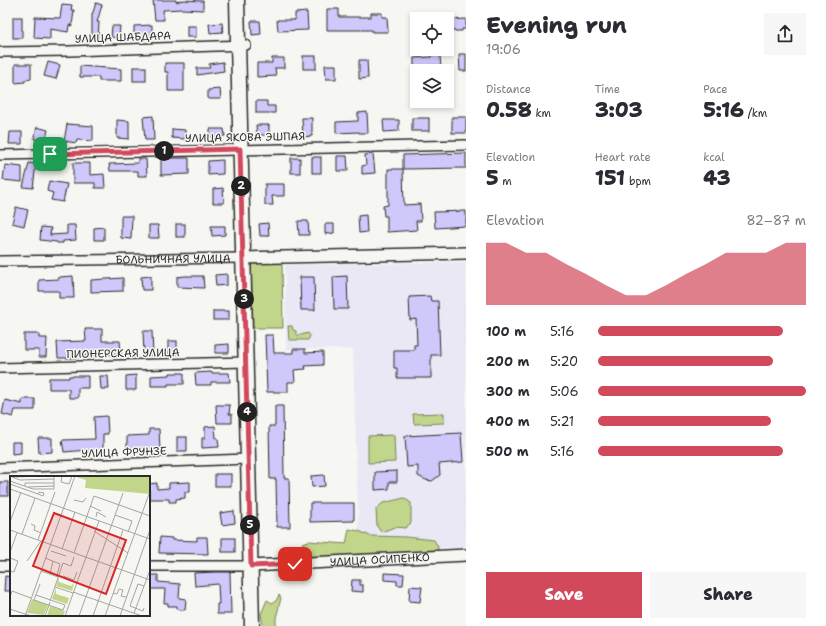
<!DOCTYPE html>
<meta charset="utf-8">
<style>
body{margin:0;font-family:"Shantell Sans",sans-serif;background:#f7f7f7;color:#2b2b33;height:100vh;display:flex;flex-direction:column;font-size:15px;white-space:nowrap}
*{box-sizing:border-box;margin:0}
p{font-size:13px;color:#7c7c81}
.icon{flex:none;width:22px;height:22px;fill:none;stroke:currentColor;stroke-width:2;stroke-linecap:round;stroke-linejoin:round}
.map{position:relative;flex:1;overflow:hidden}
.panel{display:flex;flex-direction:column;background:#fff;width:360px}
.panel>*{flex:none}
.tools{position:absolute;left:410px;top:12px;display:grid;gap:8px}
.tools a{display:grid;place-items:center;width:44px;height:44px;border-radius:0px;background:#fff;box-shadow:0 2px 6px #0003;font-size:20px}
.pin{position:absolute;display:grid;place-items:center;width:34px;height:34px;color:#fff;margin:-17px;border-radius:8px;box-shadow:0 2px 6px #0006}
.km{position:absolute;width:20px;height:20px;margin:-10px;border-radius:50%;background:#222;color:#fff;font-size:11px;line-height:20px;text-align:center}
.round{display:grid;place-items:center;flex:none;width:42px;height:42px;border-radius:0px;background:#f7f7f7}
.overview{display:flex;align-items:center;justify-content:space-between;height:68px;padding:0 20px}
h1{font-size:22px;font-weight:800;line-height:30px}
.stats{display:grid;grid-template-columns:repeat(3,1fr);gap:6px;height:68px;padding:4px 20px}
.stats div{display:grid;align-content:center}
.stats b{font-size:20px;font-weight:800}
.stats small{font-size:11px;font-weight:400}
.stats p{font-size:11px}
.chart{height:112px;padding:8px 20px}
.chart p{display:flex;justify-content:space-between}
.chart svg{width:100%;height:72px;margin-top:4px;fill:#d1495b;opacity:.7}
.action{display:flex;gap:8px;margin-top:auto;padding:8px 20px}
.action a{flex:1;height:46px;border-radius:0px;background:#d1495b;color:#fff;font-size:16px;font-weight:800;line-height:46px;text-align:center}
.action a+a{background:#f7f7f7;color:#2b2b33}
ul{padding:0 20px;list-style:none;font-size:13px}
li{display:grid;grid-template-columns:64px 48px 1fr;align-items:center;height:30px}
li i{height:10px;border-radius:5px;background:#d1495b}
main{display:flex;flex:1;min-height:0}
.map>svg:first-child{display:block}
</style>
<main>
<div class="map">
<svg width="466" height="626" viewBox="0 0 466 626">
<rect width="100%" height="100%" fill="#f6f6f2"/>
<filter id="ink" filterUnits="userSpaceOnUse"><feTurbulence type="fractalNoise" baseFrequency=".025" numOctaves="2"/><feDisplacementMap in="SourceGraphic" scale="8" xChannelSelector="R" yChannelSelector="G"/><feConvolveMatrix kernelMatrix="1 2 1 2 8 2 1 2 1" color-interpolation-filters="sRGB"/></filter>
<g filter="url(#ink)">
<polygon fill="#eae8f5" points="466,262 466,547 359,551 353,349 286,349 285,265"/>
<g fill="#c2d68b" stroke="#76805b">
<polygon points="251,261 282,261 283,328 253,328"/>
<polygon points="288,326 292,326 293,330 296,331 296,335 301,335 308,333 310,336 308,340 289,340"/>
<polygon points="444,413 444,423 414,424 413,414"/>
<polygon points="394,435 395,462 368,463 368,436"/>
<polygon points="404,498 411,503 411,523 405,528 395,527 381,532 377,526 376,509 383,503"/>
<polygon points="349,529 359,531 370,536 406,537 434,540 438,547 438,552 306,559 307,554 302,543 309,541 346,544"/>
<polygon points="279,595 281,598 276,618 276,626 263,626 261,614 267,600 272,603 276,601"/>
</g>
<g fill="#cfc8fb" stroke="#2b2b2b">
<polygon points="153,0 176,0 176,2 183,0 203,1 203,10 182,9 163,10 164,20 155,20"/>
<polygon points="96,3 102,5 97,22 99,22 98,38 92,38 92,15"/>
<polygon points="62,4 72,5 71,10 74,10 72,26 69,25 68,32 50,29 50,39 34,38 35,17 60,18"/>
<polygon points="327,9 339,9 339,17 371,17 371,13 382,13 382,17 387,17 388,32 372,32 372,30 327,30"/>
<polygon points="307,12 308,30 278,31 277,20 295,20 295,13"/>
<rect x="13" y="17" width="9" height="21"/>
<polygon points="466,19 466,29 462,29 462,31 454,31 454,29 447,29 447,20"/>
<polygon points="251,21 260,21 261,34 252,35"/>
<polygon points="222,23 223,32 210,33 209,24"/>
<polygon points="152,25 152,37 134,38 134,26"/>
<polygon points="112,26 120,26 119,38 111,37"/>
<rect x="187" y="26" width="9" height="11"/>
<polygon points="459,54 466,54 466,71 460,71"/>
<polygon points="431,55 440,55 441,69 414,71 414,58 431,57"/>
<rect x="303" y="56" width="13" height="13"/>
<polygon points="272,58 284,58 284,68 275,68 276,76 257,77 257,63 272,63"/>
<polygon points="359,60 367,60 368,78 359,79"/>
<polygon points="48,62 60,65 56,79 44,76"/>
<polygon points="223,62 224,71 197,75 197,68 210,68 209,64"/>
<polygon points="165,63 184,63 184,91 168,91 168,72 165,72"/>
<polygon points="15,64 31,64 31,79 25,80 25,82 15,83"/>
<polygon points="325,65 336,65 336,79 326,79"/>
<polygon points="80,66 121,69 121,81 99,81 99,77 80,77"/>
<rect x="133" y="67" width="13" height="14"/>
<polygon points="220,89 221,99 208,99 208,90"/>
<polygon points="256,101 267,101 267,106 275,106 275,113 256,113"/>
<polygon points="367,112 368,133 359,133 359,132 336,133 336,122 358,121 358,113"/>
<polygon points="153,116 154,140 145,140 143,117"/>
<rect x="452" y="117" width="14" height="16"/>
<polygon points="302,118 312,118 312,136 303,137"/>
<rect x="412" y="118" width="17" height="13"/>
<polygon points="117,120 129,121 129,139 117,138"/>
<polygon points="383,120 399,120 399,131 384,132"/>
<polygon points="67,124 93,126 93,141 77,140 76,143 64,141"/>
<polygon points="256,125 269,125 269,135 257,135"/>
<polygon points="37,127 48,130 45,142 34,139"/>
<polygon points="172,129 185,130 185,139 172,138"/>
<polygon points="210,129 224,129 225,136 210,137"/>
<polygon points="10,132 22,132 22,144 9,144"/>
<polygon points="466,153 466,168 403,169 403,155"/>
<polygon points="373,154 375,173 362,174 362,166 366,165 365,155"/>
<polygon points="337,156 347,156 348,171 337,171"/>
<rect x="312" y="157" width="9" height="16"/>
<polygon points="161,158 189,158 189,174 161,175"/>
<rect x="291" y="158" width="9" height="15"/>
<polygon points="138,159 146,159 147,176 138,176 138,171 110,171 109,164 138,163"/>
<polygon points="223,160 223,174 208,175 208,161"/>
<polygon points="29,163 36,164 33,188 23,187"/>
<polygon points="73,163 90,163 90,175 104,174 105,188 95,188 95,183 73,183"/>
<polygon points="5,165 22,167 22,182 3,180"/>
<polygon points="388,169 403,169 404,205 420,204 421,221 416,221 417,230 387,232 387,216 384,216 383,206 388,205"/>
<polygon points="49,181 67,184 63,202 51,200 53,193 47,191"/>
<polygon points="265,184 284,184 284,196 272,196 273,205 265,205"/>
<polygon points="223,188 224,203 213,203 213,189"/>
<polygon points="16,207 28,210 24,226 12,223"/>
<polygon points="466,211 466,226 435,228 434,212"/>
<polygon points="366,215 367,232 359,233 358,216"/>
<polygon points="121,216 132,216 131,239 121,238"/>
<polygon points="298,221 308,221 309,235 299,235"/>
<polygon points="268,223 269,236 260,236 259,224"/>
<rect x="176" y="224" width="9" height="13"/>
<polygon points="325,224 334,224 334,233 325,234"/>
<polygon points="67,225 75,225 76,240 63,241 63,243 57,243 57,242 40,240 41,227 51,228 50,235 67,234"/>
<polygon points="149,225 158,225 159,238 149,238"/>
<polygon points="211,226 225,226 225,235 212,236"/>
<polygon points="104,227 104,240 94,240 94,228"/>
<polygon points="227,274 227,285 216,286 215,275"/>
<polygon points="73,276 74,298 59,298 59,291 39,291 39,280 59,279 59,277"/>
<polygon points="151,276 151,290 142,290 141,277"/>
<polygon points="185,276 203,276 204,288 177,287 177,277"/>
<polygon points="347,276 348,309 334,309 333,277"/>
<polygon points="300,277 314,277 315,310 301,310"/>
<polygon points="123,278 123,291 91,292 91,280"/>
<polygon points="430,296 431,301 438,301 440,355 431,355 431,378 397,378 397,368 394,368 394,350 414,350 414,345 417,345 416,319 410,320 409,297"/>
<rect x="213" y="311" width="16" height="9"/>
<polygon points="85,329 102,329 102,341 120,341 121,354 77,356 77,358 58,358 57,342 86,341"/>
<polygon points="143,331 152,331 153,355 144,355"/>
<polygon points="24,334 39,334 39,338 47,338 46,357 39,357 39,350 24,350"/>
<polygon points="265,335 273,335 274,353 293,353 293,349 305,349 305,353 323,352 323,365 305,366 306,369 294,370 295,382 288,382 288,392 267,392"/>
<rect x="168" y="341" width="9" height="13"/>
<polygon points="229,344 229,353 215,353 215,345"/>
<polygon points="211,372 211,373 229,373 230,382 211,382 211,385 196,385 195,373"/>
<polygon points="170,373 184,373 184,384 168,384 168,386 151,386 151,376 170,375"/>
<polygon points="136,375 136,390 126,390 126,376"/>
<polygon points="69,376 88,376 88,388 78,388 78,398 69,398 69,389 49,389 49,378 69,378"/>
<polygon points="100,376 108,376 109,389 101,389"/>
<polygon points="22,399 35,399 35,410 15,410 13,417 2,414 5,400 22,404"/>
<polygon points="216,405 230,405 229,414 232,414 232,423 217,423"/>
<polygon points="275,406 283,406 284,478 289,478 290,527 277,527 276,479 270,479 269,426 275,426"/>
<polygon points="107,416 108,434 103,434 103,452 88,452 88,450 64,452 62,440 95,439 94,417"/>
<polygon points="215,426 216,438 218,438 219,447 202,448 202,438 205,438 205,427"/>
<polygon points="149,429 159,429 160,450 127,450 127,436 149,435"/>
<polygon points="461,433 463,462 439,464 440,475 432,481 426,480 418,476 418,466 407,467 405,436"/>
<rect x="177" y="437" width="10" height="14"/>
<polygon points="38,438 52,438 52,452 39,453"/>
<polygon points="12,442 21,442 21,453 12,454"/>
<polygon points="397,471 397,482 389,482 389,489 375,490 375,472"/>
<rect x="215" y="474" width="16" height="12"/>
<polygon points="324,475 325,486 312,487 311,476"/>
<rect x="0" y="482" width="8" height="14"/>
<polygon points="190,482 190,492 185,492 185,498 176,499 176,502 169,502 169,499 149,499 149,484 157,483 157,489 169,488 169,483"/>
<polygon points="310,503 354,503 354,521 310,522"/>
<polygon points="234,511 235,523 222,525 220,513"/>
<polygon points="160,537 172,538 172,540 197,541 197,537 207,537 208,554 159,553"/>
<rect x="222" y="538" width="13" height="14"/>
<polygon points="215,572 230,572 231,614 217,614 217,604 219,604 218,584 195,586 194,573"/>
<polygon points="384,573 404,574 403,585 397,585 397,581 384,580"/>
<polygon points="149,575 158,575 158,582 180,584 179,598 186,599 185,610 177,609 177,606 168,606 168,603 164,603 165,589 149,589"/>
<polygon points="5,576 11,577 11,591 4,591"/>
<polygon points="352,580 360,580 360,585 363,585 363,592 351,591"/>
<polygon points="410,586 422,587 420,602 409,601"/>
</g>
<g fill="none" stroke-linecap="round" stroke-linejoin="round">
<g stroke="#2b2b2b" stroke-width="12">
<g id="minor">
<polyline points="0,52 69,51 246,45"/>
<polyline points="0,155 466,145"/>
<path id="s1" d="M0 261 243 258"/>
<polyline points="0,368 246,362"/>
<polyline points="0,468 248,459"/>
<polyline points="0,566 11,566"/>
<polyline points="149,566 251,566"/>
</g>
</g>
<g stroke="#2b2b2b" stroke-width="14">
<g id="tertiary">
<polyline points="243,258 466,253"/>
<path id="s2" d="M251 566 466 555"/>
</g>
</g>
<g stroke="#2b2b2b" stroke-width="17">
<polyline id="primary" points="237,0 252,626"/>
</g>
<use href="#minor" stroke="#f6f6f2" stroke-width="9"/>
<use href="#tertiary" stroke="#f6f6f2" stroke-width="11"/>
<use href="#primary" stroke="#f6f6f2" stroke-width="14"/>
</g>
</g>
<g fill="none" stroke-linecap="round" stroke-linejoin="round" filter="url(#ink)">
<g stroke="#fff" stroke-width="8">
<polyline id="route" points="50,154 240,149 251,566 295,564"/>
</g>
<use href="#route" stroke="#d1495b" stroke-width="5"/>
</g>
<g text-anchor="middle" stroke-width="3" stroke-linejoin="round" paint-order="stroke">
<g font-size="11" fill="#2b2b2b" stroke="#f6f6f2">
<text transform="translate(123 37) rotate(-2)" y="4">УЛИЦА ШАБДАРА</text>
<text transform="translate(245 137) rotate(-1)" y="4">УЛИЦА ЯКОВА ЭШПАЯ</text>
<text dy="4" stroke="none"><textPath href="#s1" startOffset="173">БОЛЬНИЧНАЯ УЛИЦА</textPath></text>
<text transform="translate(123 353) rotate(-1)" y="4">ПИОНЕРСКАЯ УЛИЦА</text>
<text transform="translate(124 452) rotate(-2)" y="4">УЛИЦА ФРУНЗЕ</text>
<text dy="4" stroke="none"><textPath href="#s2" startOffset="129">УЛИЦА ОСИПЕНКО</textPath></text>
</g>
</g>
<g transform="translate(10 476)">
<rect width="140" height="140" fill="#f6f6f2"/>
<path d="M140 0V18L75 12 76 4 66 1ZM49 101V106L61 110 64 107 62 115 46 110ZM46 112V118L59 122 57 128 42 123ZM22 123 38 129 34 139 17 137ZM40 130 55 135 53 140H37Z" fill="#c2d68b"/>
<path fill="none" stroke="#a5a5a2" stroke-width="1" d="M52 0 51 6 59 8 62 0M2 1 10 4 44 3M2 1 40 0M0 5 23 13H44V0M0 8 28 18 33 20 34 17 29 16 28 18M15 10V7H44M18 11 44 10M0 13 137 62 140 54M64 24 73 26 76 22M80 30 91 35M105 39 122 45 118 56M86 41 87 36 96 41M0 46 11 16M21 48 25 50 24 54 31 57M0 54 140 104M84 55 118 77M12 58 25 22M28 64 45 16M52 73 65 36M41 75 56 80M0 76 7 57M64 77 84 20 140 40M0 82 8 85 4 96 0 95M35 82 50 88 47 99M17 85 31 65M31 95 48 101M40 98 43 85M53 100 64 104 67 96M45 111 63 117M63 116 132 140M103 117 107 118 109 113 113 114 111 120 116 121M26 119 55 129 53 134 24 124 30 108M0 121 2 115 21 122M40 125 53 87 61 90 64 81M134 132 133 135 120 130 128 108 134 110M0 133 21 140M124 137 140 94M15 140 65 0M35 140 40 126M55 140 89 45M69 140 113 17M83 140 113 54M95 140 139 18M110 140 137 62 140 63"/>
<path fill="#d62828" fill-opacity="0.15" stroke="#d62828" stroke-width="2" d="M44 37 116 64 96 118 23 90Z"/>
<rect width="140" height="140" fill="none" stroke="#2b2b2b" stroke-width="2"/>
</g>
</svg>
<div class="tools">
<a><svg class="icon" aria-label="locate" viewBox="0 0 24 24"><circle cx="12" cy="12" r="6"/><path d="M12 2v4M12 18v4M2 12h4M18 12h4"/></svg></a>
<a><svg class="icon" aria-label="layers" viewBox="0 0 24 24"><path d="M12 4l9 5-9 5-9-5zM3 14l9 5 9-5"/></svg></a>
</div>
<div class="pin" style="left:50px;top:154px;background:#1e9e55"><svg class="icon" aria-label="arrive" viewBox="0 0 24 24"><path d="M6 21V4h12l-3 4 3 4H6"/></svg></div>
<div class="pin" style="left:295px;top:564px;background:#d93025"><svg class="icon" aria-label="check" viewBox="0 0 24 24"><path d="M5 12l5 5 9-10"/></svg></div>
<b class="km" style="left:164px;top:151px">1</b>
<b class="km" style="left:241px;top:186px">2</b>
<b class="km" style="left:244px;top:299px">3</b>
<b class="km" style="left:247px;top:412px">4</b>
<b class="km" style="left:250px;top:525px">5</b>
</div>
<section class="panel">
<div class="overview"><div><h1>Evening run</h1><p>19:06</p></div><a class="round"><svg class="icon" aria-label="share" viewBox="0 0 24 24"><path d="M12 15V3M7 8l5-5 5 5M5 13v7h14v-7"/></svg></a></div>
<div class="stats">
<div><p>Distance</p><b>0.58<small> km</small></b></div>
<div><p>Time</p><b>3:03</b></div>
<div><p>Pace</p><b>5:16<small> /km</small></b></div>
</div>
<div class="stats">
<div><p>Elevation</p><b>5<small> m</small></b></div>
<div><p>Heart rate</p><b>151<small> bpm</small></b></div>
<div><p>kcal</p><b>43</b></div>
</div>
<div class="chart"><p><span>Elevation</span>82–87 m</p>
<svg viewBox="0 0 160 44" preserveAspectRatio="none"><path d="M0 44V6L10 6L20 12L30 12L40 19L50 25L60 32L70 38L80 38L90 32L100 25L110 19L120 12L130 12L140 12L150 6L160 6V44z"/></svg>
</div>
<ul>
<li><b>100 m</b>5:16<i style="width:89%"></i></li>
<li><b>200 m</b>5:20<i style="width:84%"></i></li>
<li><b>300 m</b>5:06<i style="width:100%"></i></li>
<li><b>400 m</b>5:21<i style="width:83%"></i></li>
<li><b>500 m</b>5:16<i style="width:89%"></i></li>
</ul>
<div class="action"><a>Save</a><a>Share</a></div>
</section>
</main>
